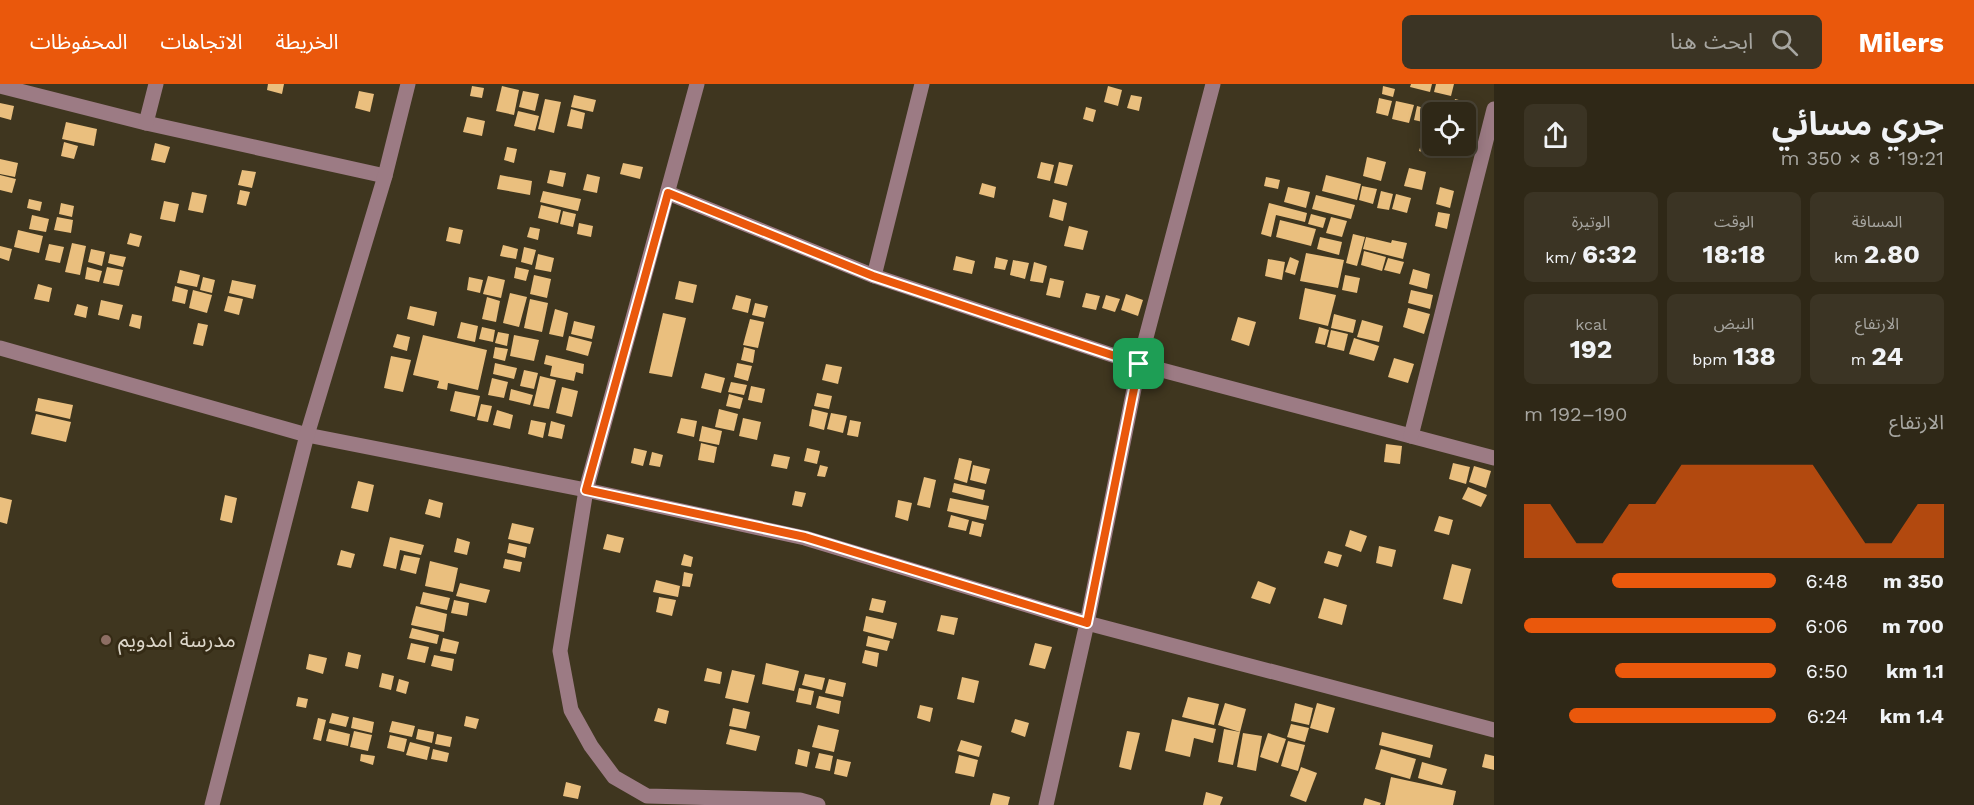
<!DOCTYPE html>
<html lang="ar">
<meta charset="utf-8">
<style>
body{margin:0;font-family:"Work Sans","Noto Sans Arabic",sans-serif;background:#3b3424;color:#f1f3f6;direction:rtl;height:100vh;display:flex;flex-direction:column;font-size:22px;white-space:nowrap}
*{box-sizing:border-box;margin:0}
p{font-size:20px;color:#a7a6a1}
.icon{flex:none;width:33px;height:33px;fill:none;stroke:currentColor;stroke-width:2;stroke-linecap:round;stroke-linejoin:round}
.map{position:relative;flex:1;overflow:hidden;direction:ltr}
.panel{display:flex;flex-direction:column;background:#2f2817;width:480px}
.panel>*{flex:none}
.buttons{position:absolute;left:1422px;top:18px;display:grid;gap:12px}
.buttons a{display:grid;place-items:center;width:54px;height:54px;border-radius:9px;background:#2f2817;box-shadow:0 3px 15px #0003,0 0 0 2px #4a4436;font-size:30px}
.pin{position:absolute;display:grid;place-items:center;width:51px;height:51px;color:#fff;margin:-26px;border-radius:12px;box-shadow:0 3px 9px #0006}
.round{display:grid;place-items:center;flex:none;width:63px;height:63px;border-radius:9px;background:#3b3424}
.head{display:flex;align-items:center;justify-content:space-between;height:102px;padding:0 30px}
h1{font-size:33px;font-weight:700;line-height:45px}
.stats{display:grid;grid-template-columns:repeat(3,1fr);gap:9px;height:102px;padding:6px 30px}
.stats div{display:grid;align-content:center;border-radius:9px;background:#3b3424;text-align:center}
.stats b{font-size:26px;font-weight:700}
.stats small{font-size:16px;font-weight:400}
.stats p{font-size:16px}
.chart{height:168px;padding:12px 30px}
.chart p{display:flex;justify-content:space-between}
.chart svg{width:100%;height:108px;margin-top:6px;fill:#ea580c;opacity:.7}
ul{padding:0 30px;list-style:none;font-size:20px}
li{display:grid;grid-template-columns:96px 72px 1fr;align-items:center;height:45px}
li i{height:15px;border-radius:8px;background:#ea580c}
header{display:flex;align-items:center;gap:36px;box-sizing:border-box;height:84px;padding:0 30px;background:#ea580c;color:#fff}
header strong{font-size:28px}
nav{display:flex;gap:33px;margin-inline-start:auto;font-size:21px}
.search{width:420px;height:54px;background:#3b3424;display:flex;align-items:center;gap:15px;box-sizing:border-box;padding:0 21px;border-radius:9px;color:#a7a6a1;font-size:22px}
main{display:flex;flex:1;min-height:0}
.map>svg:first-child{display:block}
</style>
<header>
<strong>Milers</strong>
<div class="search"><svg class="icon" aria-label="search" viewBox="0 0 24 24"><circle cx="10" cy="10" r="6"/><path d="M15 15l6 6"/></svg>ابحث هنا</div>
<nav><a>الخريطة</a><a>الاتجاهات</a><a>المحفوظات</a></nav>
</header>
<main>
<section class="panel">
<div class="head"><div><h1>جري مسائي</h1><p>19:21 · 8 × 350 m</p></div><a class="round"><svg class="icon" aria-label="share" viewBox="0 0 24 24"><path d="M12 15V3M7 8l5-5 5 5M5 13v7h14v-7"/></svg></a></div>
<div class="stats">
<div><p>المسافة</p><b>2.80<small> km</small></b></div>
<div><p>الوقت</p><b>18:18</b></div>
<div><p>الوتيرة</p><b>6:32<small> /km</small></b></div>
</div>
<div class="stats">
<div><p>الارتفاع</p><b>24<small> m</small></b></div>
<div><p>النبض</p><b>138<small> bpm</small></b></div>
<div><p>kcal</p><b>192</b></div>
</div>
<div class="chart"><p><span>الارتفاع</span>190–192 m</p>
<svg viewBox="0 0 160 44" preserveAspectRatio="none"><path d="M0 44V22L10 22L20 38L30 38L40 22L50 22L60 6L70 6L80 6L90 6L100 6L110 6L120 22L130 38L140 38L150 22L160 22V44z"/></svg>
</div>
<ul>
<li><b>350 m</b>6:48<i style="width:65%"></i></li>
<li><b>700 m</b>6:06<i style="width:100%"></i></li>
<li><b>1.1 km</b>6:50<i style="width:64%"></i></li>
<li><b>1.4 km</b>6:24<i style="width:82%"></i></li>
</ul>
</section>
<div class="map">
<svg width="1494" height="721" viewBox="0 0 1494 721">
<rect width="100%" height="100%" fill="#3f361f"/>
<g fill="#eabf7e">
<polygon points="268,0 284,0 282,10 267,6"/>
<polygon points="1411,0 1432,0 1430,8 1410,3"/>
<polygon points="1436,0 1454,0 1451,12 1434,8"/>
<polygon points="472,2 484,4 482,14 470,12"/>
<polygon points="502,2 519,6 514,31 496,27"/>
<polygon points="1108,2 1122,6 1118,22 1104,18"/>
<polygon points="1383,2 1395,5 1393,13 1382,10"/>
<polygon points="359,7 374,10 370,28 355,24"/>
<polygon points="523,7 539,10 535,27 519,23"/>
<polygon points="574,11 596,16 593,28 571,23"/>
<polygon points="1131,11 1142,13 1139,27 1127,24"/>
<polygon points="1379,14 1392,17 1388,32 1376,29"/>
<polygon points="545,15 561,18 554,49 538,45"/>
<polygon points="1455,15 1470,19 1468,29 1452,26"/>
<polygon points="1396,17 1414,21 1409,39 1392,35"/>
<polygon points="0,19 14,22 11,36 0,33"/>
<polygon points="1417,22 1431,26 1427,39 1414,36"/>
<polygon points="1086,23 1096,26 1093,38 1083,35"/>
<polygon points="571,25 585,29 582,45 567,42"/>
<polygon points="518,27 539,32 535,47 514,42"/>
<polygon points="467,33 485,37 482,52 463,48"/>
<polygon points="66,38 97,45 94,62 62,55"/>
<polygon points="1422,57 1432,60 1432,62 1440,62 1437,72 1419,67"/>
<polygon points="64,58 78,62 74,75 61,72"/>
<polygon points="155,59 170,63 165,79 151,76"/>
<polygon points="507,63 517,65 514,79 504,76"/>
<polygon points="1367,73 1386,78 1381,97 1363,92"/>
<polygon points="0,75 18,79 15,93 0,90"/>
<polygon points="1041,78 1054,81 1050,97 1037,94"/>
<polygon points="1059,78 1073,81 1067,102 1054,99"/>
<polygon points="623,79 643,83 640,95 620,90"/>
<polygon points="1409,84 1426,88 1422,106 1404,102"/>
<polygon points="242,86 256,88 252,104 238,101"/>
<polygon points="550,86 566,89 563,103 547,99"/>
<polygon points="587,90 600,93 597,109 583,106"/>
<polygon points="0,91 16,95 12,109 0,106"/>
<polygon points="500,91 532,97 530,111 497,105"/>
<polygon points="1326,91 1361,100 1357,116 1322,107"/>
<polygon points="1266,93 1280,96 1278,105 1264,102"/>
<polygon points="982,99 996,103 994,114 979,110"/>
<polygon points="1362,102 1377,105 1373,120 1359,116"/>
<polygon points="1288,103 1310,108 1306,124 1284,118"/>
<polygon points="1440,103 1454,107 1450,124 1436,120"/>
<polygon points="240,106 250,108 246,122 237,120"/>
<polygon points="543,107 581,115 578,127 540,118"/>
<polygon points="1381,107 1393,110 1389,126 1377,124"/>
<polygon points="192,108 207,111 203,129 188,126"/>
<polygon points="1396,110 1411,114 1407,129 1392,125"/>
<polygon points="1316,111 1355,121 1351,135 1312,125"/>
<polygon points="29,115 42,118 40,127 27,124"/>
<polygon points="1053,115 1067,119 1063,137 1049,133"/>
<polygon points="164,117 179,120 175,138 160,135"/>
<polygon points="61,119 74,122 72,133 59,130"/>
<polygon points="1269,119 1307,129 1305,138 1276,131 1271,153 1261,150"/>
<polygon points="541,121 561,126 558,139 538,134"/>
<polygon points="563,127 576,130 573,143 560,140"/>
<polygon points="1438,128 1450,130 1447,145 1435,142"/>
<polygon points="1311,130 1326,134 1323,144 1308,140"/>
<polygon points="32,131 49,135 46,148 29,145"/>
<polygon points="57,133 73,136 71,149 54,146"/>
<polygon points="1331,133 1347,137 1342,153 1326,149"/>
<polygon points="1280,136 1316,145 1311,162 1276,153"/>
<polygon points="579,139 593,142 591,153 577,150"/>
<polygon points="1069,142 1088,147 1083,166 1064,162"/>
<polygon points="449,143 463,146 460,160 446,157"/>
<polygon points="530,143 540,145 538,156 527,153"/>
<polygon points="18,146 43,152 39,169 14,163"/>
<polygon points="130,149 142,152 139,163 127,160"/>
<polygon points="1353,150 1365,153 1357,182 1346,179"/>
<polygon points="1320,153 1342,158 1339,171 1317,165"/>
<polygon points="1366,153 1391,159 1392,156 1407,159 1403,175 1363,165"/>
<polygon points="72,159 86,162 80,191 65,188"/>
<polygon points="49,160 64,163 60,179 45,176"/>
<polygon points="503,161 518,165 516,175 500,172"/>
<polygon points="0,162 12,165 9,177 0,174"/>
<polygon points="524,163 536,166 532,181 521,178"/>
<polygon points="91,165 105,168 102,182 88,178"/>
<polygon points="1364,167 1386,173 1382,187 1361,181"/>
<polygon points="1306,169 1344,176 1338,204 1300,197"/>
<polygon points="110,170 126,173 123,183 108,179"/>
<polygon points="538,170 554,174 551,188 535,185"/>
<polygon points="956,172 975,177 972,190 953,186"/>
<polygon points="996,173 1008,176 1005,186 994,184"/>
<polygon points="1290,173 1299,177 1295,191 1285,188"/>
<polygon points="1388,174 1404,178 1400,190 1384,186"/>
<polygon points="1268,175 1285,178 1282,196 1265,192"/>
<polygon points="1013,176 1029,179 1025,195 1010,191"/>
<polygon points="1034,178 1047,182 1043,199 1030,197"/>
<polygon points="87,183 102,187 99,198 85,195"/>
<polygon points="107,183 123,186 119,202 103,199"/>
<polygon points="516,183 529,186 526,197 514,194"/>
<polygon points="1413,185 1430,190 1427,205 1409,200"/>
<polygon points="180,186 200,191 197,203 177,199"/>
<polygon points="534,191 551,195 547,214 530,210"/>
<polygon points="1345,191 1360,194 1357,209 1342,206"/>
<polygon points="488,192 505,196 501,214 483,210"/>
<polygon points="203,193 215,196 212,209 200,206"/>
<polygon points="469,193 483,196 480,209 467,206"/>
<polygon points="1050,194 1064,197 1060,214 1046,211"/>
<polygon points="232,196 256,201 253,215 229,209"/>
<polygon points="679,197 697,201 693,219 675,215"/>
<polygon points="38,200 52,204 49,218 34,215"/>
<polygon points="175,202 188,206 185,220 172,217"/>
<polygon points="1305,204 1336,211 1328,242 1299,235"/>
<polygon points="193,206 212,211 207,229 189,224"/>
<polygon points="1411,206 1433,211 1430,225 1408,219"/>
<polygon points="510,209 527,213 519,243 503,239"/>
<polygon points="1086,209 1100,212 1096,226 1082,223"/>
<polygon points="1126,210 1143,216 1138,232 1121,226"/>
<polygon points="736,211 751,215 748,229 732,225"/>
<polygon points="1106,211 1120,215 1115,228 1102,224"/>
<polygon points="228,212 243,215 239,231 224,227"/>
<polygon points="487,213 500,217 496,238 482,235"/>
<polygon points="530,215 548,219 542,248 524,244"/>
<polygon points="101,216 123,221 119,236 98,231"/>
<polygon points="755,219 768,222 765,234 752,231"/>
<polygon points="77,220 88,223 86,234 74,231"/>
<polygon points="410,222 437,228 434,242 407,235"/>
<polygon points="1408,224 1430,230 1424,250 1403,243"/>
<polygon points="555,225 568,229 563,253 549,250"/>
<polygon points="663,229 686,234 672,293 649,289"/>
<polygon points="132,230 142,232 140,245 129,242"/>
<polygon points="1334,230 1356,236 1353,249 1331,244"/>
<polygon points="1238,233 1256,238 1249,262 1231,256"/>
<polygon points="750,235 764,238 758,264 743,261"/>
<polygon points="1362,236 1383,242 1379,258 1357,253"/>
<polygon points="574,237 595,242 592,255 571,250"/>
<polygon points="461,238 478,242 475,258 457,254"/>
<polygon points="198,239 208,241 203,262 193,260"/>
<polygon points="482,243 495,246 493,258 479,255"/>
<polygon points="1319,243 1329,246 1325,261 1315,259"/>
<polygon points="1331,246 1348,250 1344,267 1327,263"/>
<polygon points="498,248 509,250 507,262 495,259"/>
<polygon points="397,250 410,253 407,267 393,263"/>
<polygon points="423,251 487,266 478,306 448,299 447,306 437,304 439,297 413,291"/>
<polygon points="514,251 539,256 534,277 510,272"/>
<polygon points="569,252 592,258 588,272 566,266"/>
<polygon points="1354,254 1379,262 1374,277 1349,270"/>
<polygon points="495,263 508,265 505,277 493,274"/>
<polygon points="744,263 755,266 753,279 741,276"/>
<polygon points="546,271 584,280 583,290 576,288 574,297 550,292 552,282 544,280"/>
<polygon points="391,272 411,276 403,308 384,304"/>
<polygon points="1394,274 1414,280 1408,299 1388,293"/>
<polygon points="495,279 517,284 514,295 493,290"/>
<polygon points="737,279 752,282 748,297 734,293"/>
<polygon points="826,280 842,283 838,300 822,296"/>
<polygon points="524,286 538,289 534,305 520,302"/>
<polygon points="705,289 725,294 721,309 701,304"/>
<polygon points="540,292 556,296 549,325 533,322"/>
<polygon points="492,294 508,298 504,314 488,311"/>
<polygon points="731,298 747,301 744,311 728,308"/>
<polygon points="751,302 765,305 762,319 748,316"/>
<polygon points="562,303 578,307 572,333 556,329"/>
<polygon points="511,305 533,311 530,321 509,316"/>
<polygon points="455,307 480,312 475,333 450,327"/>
<polygon points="817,309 832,312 829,325 814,322"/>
<polygon points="729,310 743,314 740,325 726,322"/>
<polygon points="38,314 73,321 70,335 35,327"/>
<polygon points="481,320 492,322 488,338 477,336"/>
<polygon points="719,325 738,330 734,347 715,343"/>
<polygon points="812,325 828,329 824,346 809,342"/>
<polygon points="497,326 513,331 510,345 493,341"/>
<polygon points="831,329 847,332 843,349 827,345"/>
<polygon points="36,330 71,338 66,358 31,350"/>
<polygon points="681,334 697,337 694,353 677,349"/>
<polygon points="743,334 761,338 757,356 739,352"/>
<polygon points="531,336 546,339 543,354 528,350"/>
<polygon points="850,336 861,338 858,353 847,351"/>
<polygon points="551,337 565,341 562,355 548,352"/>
<polygon points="702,342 722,347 719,361 699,357"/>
<polygon points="701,359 717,363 714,379 698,376"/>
<polygon points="1386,360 1402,362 1400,380 1384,378"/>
<polygon points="634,364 647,367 643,382 631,379"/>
<polygon points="807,364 820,367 817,380 804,377"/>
<polygon points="652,368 663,371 660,383 649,381"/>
<polygon points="774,370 790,373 787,385 771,382"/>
<polygon points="959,374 972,377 967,399 954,395"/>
<polygon points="1453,379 1470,383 1466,400 1449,395"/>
<polygon points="820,381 828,383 825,393 817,392"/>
<polygon points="973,381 990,385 986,400 970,396"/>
<polygon points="1474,382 1491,387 1486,404 1469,398"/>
<polygon points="924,393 936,396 930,424 917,421"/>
<polygon points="358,397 374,401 368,428 351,424"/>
<polygon points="954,399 985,406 983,416 952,408"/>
<polygon points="1468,403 1487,411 1481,423 1462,415"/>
<polygon points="795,407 806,409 802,423 792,421"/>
<polygon points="225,411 237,414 232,439 220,436"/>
<polygon points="0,413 12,416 7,440 0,438"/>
<polygon points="950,414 989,422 986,436 947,427"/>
<polygon points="429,415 443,419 440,434 425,430"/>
<polygon points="898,416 912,419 908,437 895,433"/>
<polygon points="951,431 969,436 966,447 948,443"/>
<polygon points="1439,432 1453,436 1449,451 1434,447"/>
<polygon points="972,437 984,440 981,453 969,450"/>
<polygon points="512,439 534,444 530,460 508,455"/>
<polygon points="1350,446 1367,452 1361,468 1345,462"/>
<polygon points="607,450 624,454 620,469 603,465"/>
<polygon points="390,453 424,461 421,471 400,466 396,485 383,482"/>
<polygon points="457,454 470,458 467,471 454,468"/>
<polygon points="509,459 527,463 525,474 507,469"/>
<polygon points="1379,462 1396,466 1392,483 1376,479"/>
<polygon points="341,466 355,470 351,484 337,481"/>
<polygon points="1328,467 1342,471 1338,483 1324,479"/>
<polygon points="684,470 693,473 691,483 681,481"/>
<polygon points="404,471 420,474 416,490 400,486"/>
<polygon points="505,475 522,478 520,488 503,484"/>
<polygon points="430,477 458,484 453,508 425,502"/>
<polygon points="1452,480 1471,485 1462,520 1443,515"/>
<polygon points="684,488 693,490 690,503 682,502"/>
<polygon points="656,496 680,502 678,513 653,508"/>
<polygon points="1258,497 1276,504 1270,520 1251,514"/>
<polygon points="460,499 490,506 486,519 456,512"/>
<polygon points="423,508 450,514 447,526 420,520"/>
<polygon points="659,513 676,516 672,532 656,528"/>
<polygon points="872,514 886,517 883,529 869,526"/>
<polygon points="1324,514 1347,521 1342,541 1318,534"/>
<polygon points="454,516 469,519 467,532 451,529"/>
<polygon points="416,522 447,530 444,548 411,541"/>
<polygon points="941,531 958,534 954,551 937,547"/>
<polygon points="866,532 897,539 893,555 863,547"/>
<polygon points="412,544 439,551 437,560 409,554"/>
<polygon points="868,552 890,557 887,567 866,562"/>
<polygon points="443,554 459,558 456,570 440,567"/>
<polygon points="411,559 429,563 425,579 407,575"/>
<polygon points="1035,559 1052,563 1045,585 1029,581"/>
<polygon points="865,566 879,569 877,583 862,579"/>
<polygon points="348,568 361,571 358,585 345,582"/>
<polygon points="309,570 327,574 323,590 306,585"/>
<polygon points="434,571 454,575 452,587 431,582"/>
<polygon points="766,579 799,587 794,607 762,600"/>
<polygon points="707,584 722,588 720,600 704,597"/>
<polygon points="732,586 755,591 748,619 725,614"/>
<polygon points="382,589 394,592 391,606 379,603"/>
<polygon points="805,590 825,594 822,606 802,601"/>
<polygon points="962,593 979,597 974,619 957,615"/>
<polygon points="399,595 409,598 406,610 396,607"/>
<polygon points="829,595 846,599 843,613 825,609"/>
<polygon points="799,604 814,607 811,621 796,618"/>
<polygon points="819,612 841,617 839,630 816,624"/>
<polygon points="298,613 308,615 306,624 296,622"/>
<polygon points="1188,613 1219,620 1214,641 1182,633"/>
<polygon points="1225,619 1246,625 1240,648 1218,641"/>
<polygon points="1295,619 1313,624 1309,641 1291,637"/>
<polygon points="1317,619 1335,624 1328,649 1310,644"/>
<polygon points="920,621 933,624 930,638 917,634"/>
<polygon points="658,624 669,627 666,640 654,637"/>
<polygon points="733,624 750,628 746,645 729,642"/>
<polygon points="332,629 349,633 346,643 329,639"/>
<polygon points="466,632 479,635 476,645 464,642"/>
<polygon points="353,633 374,638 372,649 351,644"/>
<polygon points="318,634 326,636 321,657 313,655"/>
<polygon points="1015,635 1029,639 1025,653 1011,648"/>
<polygon points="1172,635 1216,645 1213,659 1194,654 1190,673 1165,667"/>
<polygon points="392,637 415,642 412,653 389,648"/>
<polygon points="1291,640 1309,644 1305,658 1287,653"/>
<polygon points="818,641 839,646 834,668 812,663"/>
<polygon points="329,645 350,650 348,662 326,657"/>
<polygon points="418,645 434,648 432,659 416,655"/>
<polygon points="730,645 760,652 756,667 726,660"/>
<polygon points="1224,645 1240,648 1233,681 1218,678"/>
<polygon points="354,647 372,651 368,667 350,663"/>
<polygon points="1127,647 1140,649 1131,686 1119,683"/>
<polygon points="1382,648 1433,661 1430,674 1379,661"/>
<polygon points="1243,649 1262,652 1256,687 1237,683"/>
<polygon points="1268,649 1286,655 1278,679 1260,673"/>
<polygon points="437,650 452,653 450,663 435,660"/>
<polygon points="390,651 407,655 404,668 387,664"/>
<polygon points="961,656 982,662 979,673 957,667"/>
<polygon points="1288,657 1305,661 1298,687 1281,682"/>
<polygon points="410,658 430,663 427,676 406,671"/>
<polygon points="433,665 449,669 447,678 431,675"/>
<polygon points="798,665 810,668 807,683 795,680"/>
<polygon points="1381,665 1416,675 1410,695 1375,685"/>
<polygon points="819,669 833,672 830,687 815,684"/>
<polygon points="361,670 375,672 373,681 360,677"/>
<polygon points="1485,670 1494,672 1494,686 1482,683"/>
<polygon points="959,671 978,676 974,693 955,689"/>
<polygon points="837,675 851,678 847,693 834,690"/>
<polygon points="1422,678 1447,685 1442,701 1418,694"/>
<polygon points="1301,683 1317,689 1306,718 1290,712"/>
<polygon points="1391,693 1456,707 1453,721 1385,721"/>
<polygon points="566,698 581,702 578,715 563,712"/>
<polygon points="1206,708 1223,713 1220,721 1203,721"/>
<polygon points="993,709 1010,713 1008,721 990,721"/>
<polygon points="1365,714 1381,719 1380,721 1363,721"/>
</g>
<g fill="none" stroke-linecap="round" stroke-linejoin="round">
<g stroke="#9c7b84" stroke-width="15">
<polyline points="697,0 586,406 560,567 571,626 591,662 614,693 647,712 800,716 818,721"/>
<polyline points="0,2 146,39 385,92"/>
<polyline points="146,39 156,0"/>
<polyline points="668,109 874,192 1139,280 1494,374"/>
<polyline points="874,192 922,0"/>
<polyline points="0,264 307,351 586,406 805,454 1087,539 1494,646"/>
<polyline points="1411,352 1494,25"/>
<polyline points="212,721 307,351 385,92 408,0"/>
<polyline points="1046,721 1087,539 1139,280 1213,0"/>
</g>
</g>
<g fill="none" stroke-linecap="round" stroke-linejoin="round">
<g stroke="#fff" stroke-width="12">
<polygon id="route" points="668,109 873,192 1139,280 1087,539 805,453 586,406"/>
</g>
<use href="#route" stroke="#ea580c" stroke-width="8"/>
</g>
<circle fill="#8d6e63" stroke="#352b15" stroke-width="2" cx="106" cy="556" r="6"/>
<g text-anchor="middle" stroke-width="6" stroke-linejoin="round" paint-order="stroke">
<g font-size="21" fill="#dcd6c9" stroke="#352b15" text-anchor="start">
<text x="118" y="563">مدرسة امدويم</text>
</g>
</g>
</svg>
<div class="buttons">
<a><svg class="icon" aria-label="locate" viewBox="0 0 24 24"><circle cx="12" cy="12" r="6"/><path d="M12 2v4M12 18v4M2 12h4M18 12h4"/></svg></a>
</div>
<div class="pin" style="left:1139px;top:280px;background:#1e9e55"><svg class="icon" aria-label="arrive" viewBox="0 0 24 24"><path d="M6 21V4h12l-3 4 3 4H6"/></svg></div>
</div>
</main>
